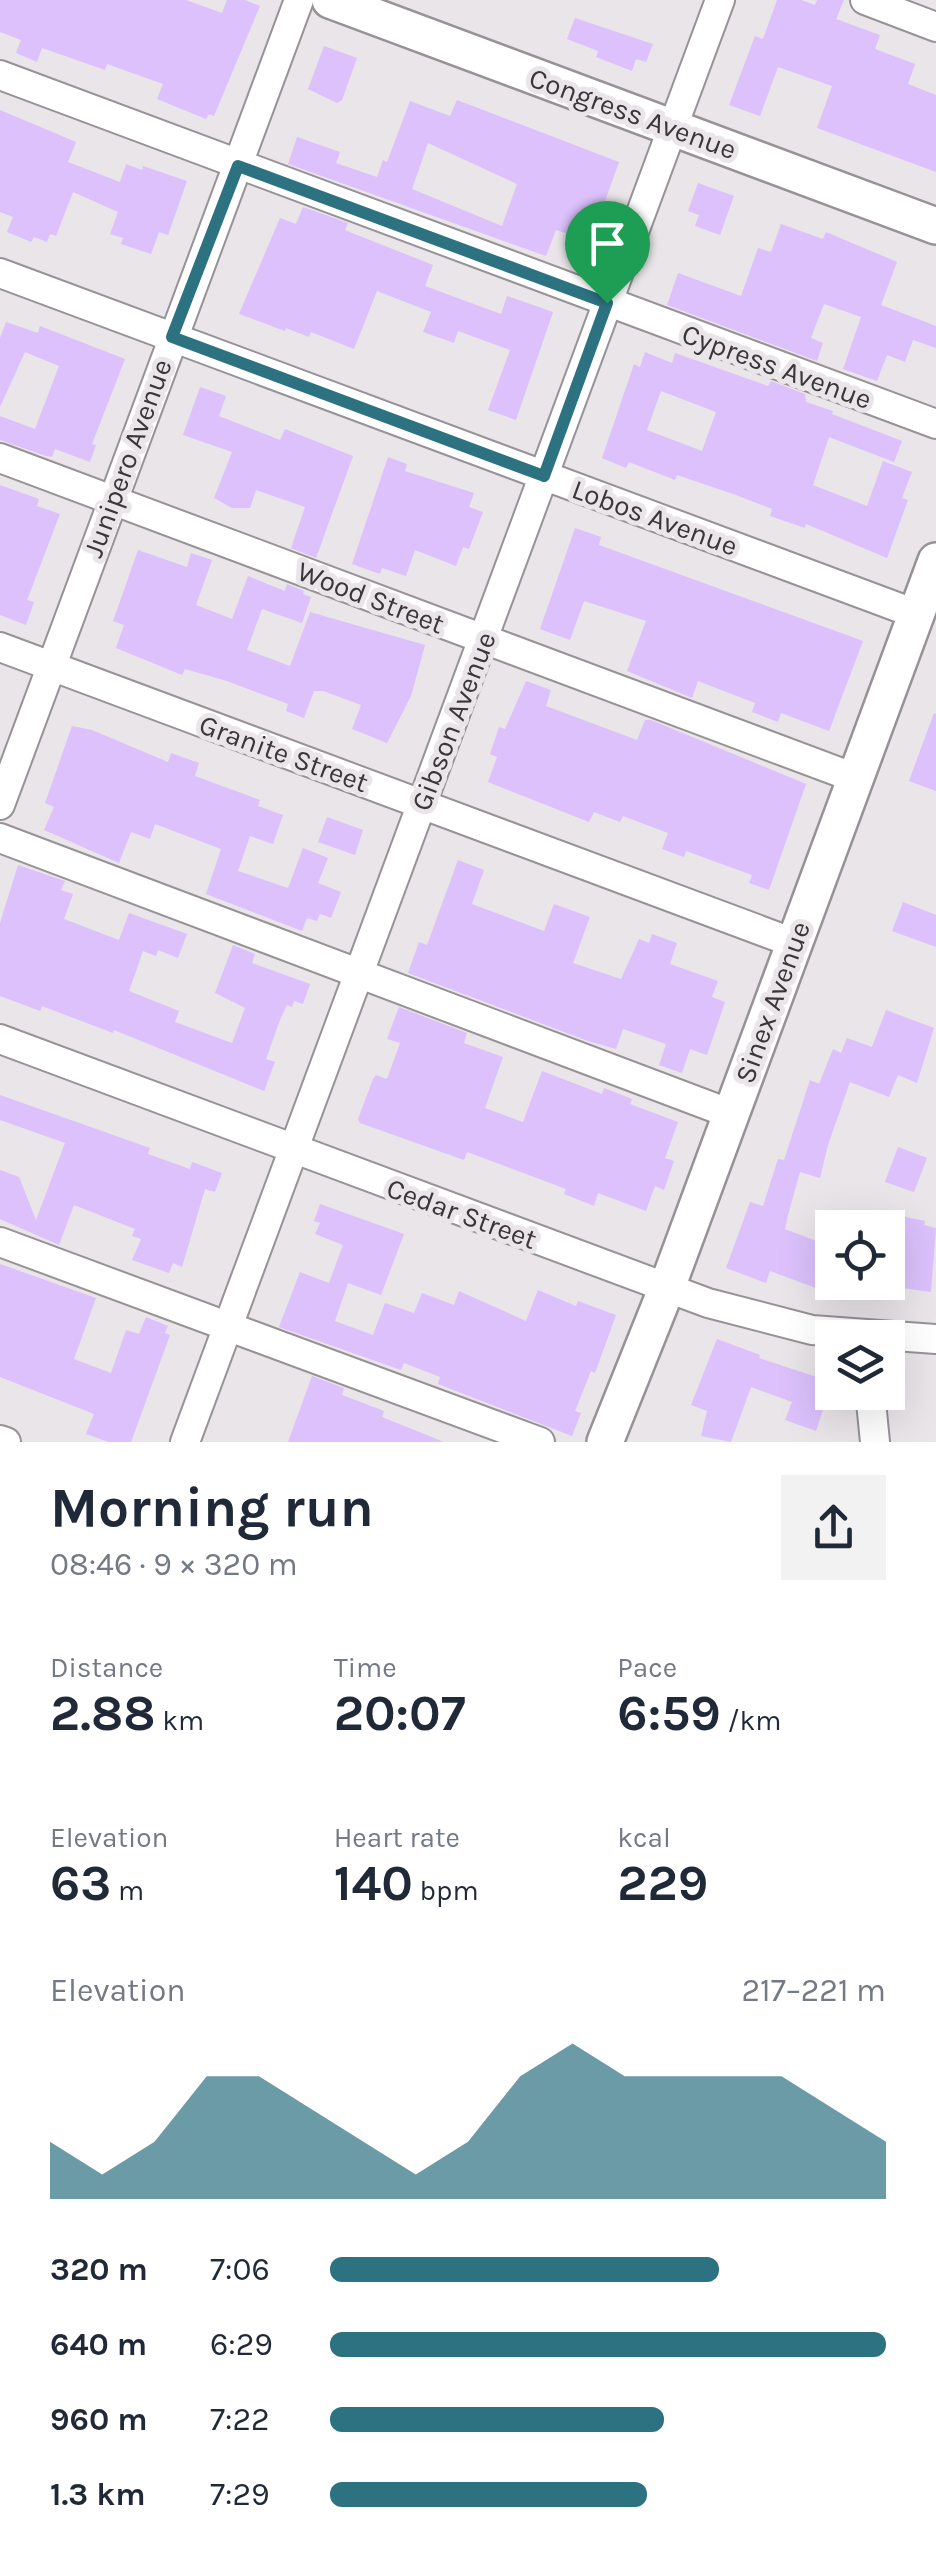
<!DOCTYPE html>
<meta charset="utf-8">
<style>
body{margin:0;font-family:Karla,sans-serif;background:#f2f2f3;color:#1f2937;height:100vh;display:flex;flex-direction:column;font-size:38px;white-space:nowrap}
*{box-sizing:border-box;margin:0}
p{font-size:32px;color:#747a83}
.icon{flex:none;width:55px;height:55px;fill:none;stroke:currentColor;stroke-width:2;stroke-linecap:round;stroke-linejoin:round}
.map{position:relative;height:1442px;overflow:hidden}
.sheet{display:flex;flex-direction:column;background:#fff;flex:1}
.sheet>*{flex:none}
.fabs{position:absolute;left:815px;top:1210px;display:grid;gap:20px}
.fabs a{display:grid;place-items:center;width:90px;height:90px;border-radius:0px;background:#fff;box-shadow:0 10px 40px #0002;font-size:50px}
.pin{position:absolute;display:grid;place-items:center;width:85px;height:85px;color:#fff;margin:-102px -42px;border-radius:50% 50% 50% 0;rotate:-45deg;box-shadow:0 0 10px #0007}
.pin .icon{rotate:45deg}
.round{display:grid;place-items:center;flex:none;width:105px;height:105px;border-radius:0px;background:#f2f2f3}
.overview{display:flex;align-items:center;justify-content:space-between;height:170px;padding:0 50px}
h1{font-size:55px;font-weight:700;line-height:75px}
.figures{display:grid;grid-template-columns:repeat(3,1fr);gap:15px;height:170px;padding:10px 50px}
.figures div{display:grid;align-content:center}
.figures b{font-size:50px;font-weight:700}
.figures small{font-size:28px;font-weight:400}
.figures p{font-size:28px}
.chart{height:280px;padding:20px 50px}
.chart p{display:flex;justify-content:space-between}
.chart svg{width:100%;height:180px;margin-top:10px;fill:#2d7281;opacity:.7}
ul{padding:0 50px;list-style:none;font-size:32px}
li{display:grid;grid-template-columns:160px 120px 1fr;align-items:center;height:75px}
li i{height:25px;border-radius:12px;background:#2d7281}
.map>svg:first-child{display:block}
</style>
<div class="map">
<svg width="936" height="1442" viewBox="0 0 936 1442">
<rect width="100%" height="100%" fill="#e9e5e9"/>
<g fill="#dcc1fc" fill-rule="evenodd">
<polygon points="0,0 186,0 222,13 227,0 245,0 260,6 214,116 209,114 206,119 157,99 163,84 107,64 105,70 42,48 37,62 16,53 21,40 0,32"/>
<polygon points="777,0 801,0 815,5 817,0 844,0 836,19 880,35 875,49 915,64 908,84 936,95 936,172 817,128 832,86 778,67 760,116 729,105 755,36 763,39"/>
<polygon points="575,18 653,44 646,62 636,59 632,71 596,57 598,51 567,39"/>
<polygon points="324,46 357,58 342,100 337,103 308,89"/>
<path d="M457 100 619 162 599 218 586 214 577 237 556 230 546 256 288 164 297 137 340 152 336 163 377 177 383 160 387 162 410 101 450 116ZM428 143 517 184 502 226 412 189Z"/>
<polygon points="0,110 76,142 68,162 120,182 126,164 142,170 143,166 187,181 168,235 159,232 151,254 121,244 123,238 110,234 118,212 73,192 56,236 50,234 47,242 34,237 31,242 7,232 13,217 0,212"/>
<polygon points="698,183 734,196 720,235 695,226 699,215 688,211"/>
<polygon points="303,207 348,223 345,230 352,233 433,265 425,286 501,314 507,296 553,312 516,420 488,410 510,350 458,331 454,343 423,332 431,312 377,291 354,349 311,332 309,337 286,328 285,331 239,314 280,218 296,224"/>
<polygon points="781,224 823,239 826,232 897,262 881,305 936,326 936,348 913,340 905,362 887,355 877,381 843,369 861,317 824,304 811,338 823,343 817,361 667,305 678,273 741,296 758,248 771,252"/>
<polygon points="6,322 38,333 40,326 125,359 92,444 96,445 90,462 55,449 52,457 46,456 0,440 0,416 35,429 59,366 25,352 0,407 0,338"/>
<path d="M645 352 672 363 675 353 768 386 771 381 805 394 806 402 833 411 832 414 902 441 894 462 829 437 813 485 867 506 883 461 912 472 902 498 908 500 887 558 806 524 805 528 770 516 772 509 736 495 677 475 675 480 629 462 626 468 602 458 634 364 640 367ZM661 391 716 412 702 451 647 430Z"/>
<polygon points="200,387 226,396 219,416 280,440 285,429 353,456 316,558 291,548 305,507 256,490 250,508 232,508 214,498 232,452 183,435"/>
<polygon points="388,457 407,464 405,471 474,493 469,507 483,512 469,549 463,547 456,566 415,550 406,576 382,568 380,574 352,564"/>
<polygon points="0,485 39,499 37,506 60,514 27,600 34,602 26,625 0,615"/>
<polygon points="575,528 601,537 599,545 863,641 829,731 781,713 778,722 752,712 755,703 698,681 692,698 627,671 646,621 584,601 570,640 540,629"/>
<polygon points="138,550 187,567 191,553 212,560 196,605 232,619 248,576 285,591 287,584 304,591 303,594 311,597 302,623 262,609 247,650 290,666 310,612 425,645 411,696 387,743 352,729 361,705 323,691 314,691 304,718 286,711 288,704 227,681 185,669 182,675 116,648 124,625 113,621"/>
<polygon points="526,681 551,690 546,706 637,740 645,720 651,720 806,784 769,890 749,883 752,875 686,851 684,857 662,849 668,833 623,816 620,822 594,812 589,822 488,782 497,757 490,754 499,727 505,729"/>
<polygon points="934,713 936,714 936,791 909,781"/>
<polygon points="72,726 92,730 168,762 171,753 199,763 195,776 260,800 258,806 283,815 273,844 250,836 238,871 288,888 303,848 328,858 318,883 341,892 331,918 320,914 317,921 307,918 302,931 206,894 221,849 155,824 150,839 131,832 119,863 44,830 54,807 45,803"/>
<polygon points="327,817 363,830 355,855 318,842"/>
<polygon points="458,860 484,870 472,904 544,931 554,904 590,917 573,963 621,979 639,939 649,943 652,934 677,943 670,964 718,981 712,997 725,1002 707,1055 690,1049 682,1073 659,1065 666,1044 623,1029 616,1049 588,1041 408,973 419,942 427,945"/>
<polygon points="18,865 65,881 61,890 73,894 64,919 119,940 129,913 187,934 178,958 158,950 156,956 143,951 129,991 179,1011 175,1022 232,1043 245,1008 215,993 233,945 255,954 252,963 310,984 303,1004 294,1001 292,1007 287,1005 280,1020 266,1059 275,1062 264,1091 114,1030 113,1033 42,1006 40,1011 0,996 0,923"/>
<polygon points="903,902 936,915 936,947 892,931"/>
<polygon points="399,1007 467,1033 464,1043 503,1057 485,1108 523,1122 542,1071 602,1094 604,1088 632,1099 630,1104 678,1122 665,1158 674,1161 664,1190 655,1186 646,1211 598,1193 594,1206 564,1194 566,1189 467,1152 464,1160 360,1123 358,1119 373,1079 376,1075 387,1079 400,1043 387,1039"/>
<polygon points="886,1010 934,1028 917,1083 898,1075 889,1097 850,1082 828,1145 820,1178 800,1172 788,1215 785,1229 832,1247 832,1294 770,1271 766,1283 726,1268 750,1202 763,1206 778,1159 784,1160 810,1080 819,1084 833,1049 841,1053 847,1038 872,1047"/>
<polygon points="0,1095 150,1148 148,1154 190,1169 192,1162 222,1173 215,1192 205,1189 182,1267 173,1263 169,1273 132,1260 141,1239 132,1236 135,1229 74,1205 59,1245 0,1219 0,1170 19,1177 36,1220 65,1143 0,1120"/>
<polygon points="898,1147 927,1158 914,1192 885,1182"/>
<polygon points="320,1204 404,1234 381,1295 348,1283 335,1321 373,1335 385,1303 414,1313 422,1293 454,1305 459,1291 526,1321 538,1290 576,1306 578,1301 616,1315 595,1373 591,1371 575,1411 581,1413 572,1436 438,1384 440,1377 404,1363 401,1370 279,1327 300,1272 329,1283 343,1245 315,1234 320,1223 314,1221"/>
<polygon points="896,1215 925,1221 924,1225 936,1228 931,1292 888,1286 888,1234 892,1235"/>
<polygon points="0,1264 96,1298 74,1359 111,1373 126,1330 139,1334 146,1317 168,1326 165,1333 170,1335 131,1442 109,1442 86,1434 94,1414 0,1377"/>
<polygon points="717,1339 760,1355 759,1358 832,1382 816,1431 785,1420 792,1402 751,1387 731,1442 701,1436 707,1411 691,1405"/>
<polygon points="312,1376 344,1388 342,1395 384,1411 382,1417 444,1442 288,1442"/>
</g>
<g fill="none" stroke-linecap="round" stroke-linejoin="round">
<g stroke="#969296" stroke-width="32">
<g id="minor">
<polyline points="865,0 936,27"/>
<polyline points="0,75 936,424"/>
<polyline points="0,273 916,614"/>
<polyline points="0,458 855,778"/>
<polyline points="0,647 794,943"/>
<polyline points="0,805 299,0"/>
<polyline points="0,838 731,1114"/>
<polyline points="0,1039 708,1303 812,1330 936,1339"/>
<polyline points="0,1242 540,1442"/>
<polyline points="870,1392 875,1442"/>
<polyline points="0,1440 6,1442"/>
<polyline points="185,1442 720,0"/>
</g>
</g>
<g stroke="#969296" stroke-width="40">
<g id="tertiary">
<polyline points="330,0 936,226"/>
<polyline points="605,1442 666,1290 936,561"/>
</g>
</g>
<use href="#minor" stroke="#fff" stroke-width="28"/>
<use href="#tertiary" stroke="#fff" stroke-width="35"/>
</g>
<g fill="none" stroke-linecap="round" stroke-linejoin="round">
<g stroke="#fff" stroke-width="20">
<polygon id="route" points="238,166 607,303 544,476 172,337"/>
</g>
<use href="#route" stroke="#2d7281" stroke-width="12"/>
</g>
<g text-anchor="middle" stroke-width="10" stroke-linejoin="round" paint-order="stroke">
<g font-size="28" fill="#393739" stroke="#e9e5e9">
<text transform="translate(633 113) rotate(20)" y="10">Congress Avenue</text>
<text transform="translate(777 366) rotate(20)" y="10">Cypress Avenue</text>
<text transform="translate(127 458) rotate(-70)" y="10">Junipero Avenue</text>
<text transform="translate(655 517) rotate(20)" y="10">Lobos Avenue</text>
<text transform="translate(371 597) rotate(21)" y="10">Wood Street</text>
<text transform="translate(453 721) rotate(-69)" y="10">Gibson Avenue</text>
<text transform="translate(284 753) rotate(20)" y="10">Granite Street</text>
<text transform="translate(772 1002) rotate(-70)" y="10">Sinex Avenue</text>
<text transform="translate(462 1213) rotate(20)" y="10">Cedar Street</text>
</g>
</g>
</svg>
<div class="fabs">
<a><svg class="icon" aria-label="locate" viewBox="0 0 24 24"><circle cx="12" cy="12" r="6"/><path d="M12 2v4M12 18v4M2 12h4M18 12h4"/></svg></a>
<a><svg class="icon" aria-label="layers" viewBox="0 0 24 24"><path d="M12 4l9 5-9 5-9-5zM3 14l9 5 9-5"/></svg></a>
</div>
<div class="pin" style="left:607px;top:303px;background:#1e9e55"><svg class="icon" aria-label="arrive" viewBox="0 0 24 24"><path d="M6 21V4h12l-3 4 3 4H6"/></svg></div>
</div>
<section class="sheet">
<div class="overview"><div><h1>Morning run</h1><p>08:46 · 9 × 320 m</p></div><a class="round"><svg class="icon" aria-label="share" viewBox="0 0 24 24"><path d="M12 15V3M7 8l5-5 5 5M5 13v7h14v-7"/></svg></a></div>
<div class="figures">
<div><p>Distance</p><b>2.88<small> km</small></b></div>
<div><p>Time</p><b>20:07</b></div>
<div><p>Pace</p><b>6:59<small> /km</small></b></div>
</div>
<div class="figures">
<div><p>Elevation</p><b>63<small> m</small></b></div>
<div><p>Heart rate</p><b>140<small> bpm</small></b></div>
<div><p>kcal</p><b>229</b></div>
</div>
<div class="chart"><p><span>Elevation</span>217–221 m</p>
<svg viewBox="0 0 160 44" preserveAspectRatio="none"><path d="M0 44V30L10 38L20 30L30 14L40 14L50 22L60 30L70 38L80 30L90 14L100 6L110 14L120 14L130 14L140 14L150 22L160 30V44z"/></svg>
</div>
<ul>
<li><b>320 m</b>7:06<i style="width:70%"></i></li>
<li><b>640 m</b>6:29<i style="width:100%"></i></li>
<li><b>960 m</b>7:22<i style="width:60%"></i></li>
<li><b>1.3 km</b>7:29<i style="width:57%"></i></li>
</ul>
</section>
